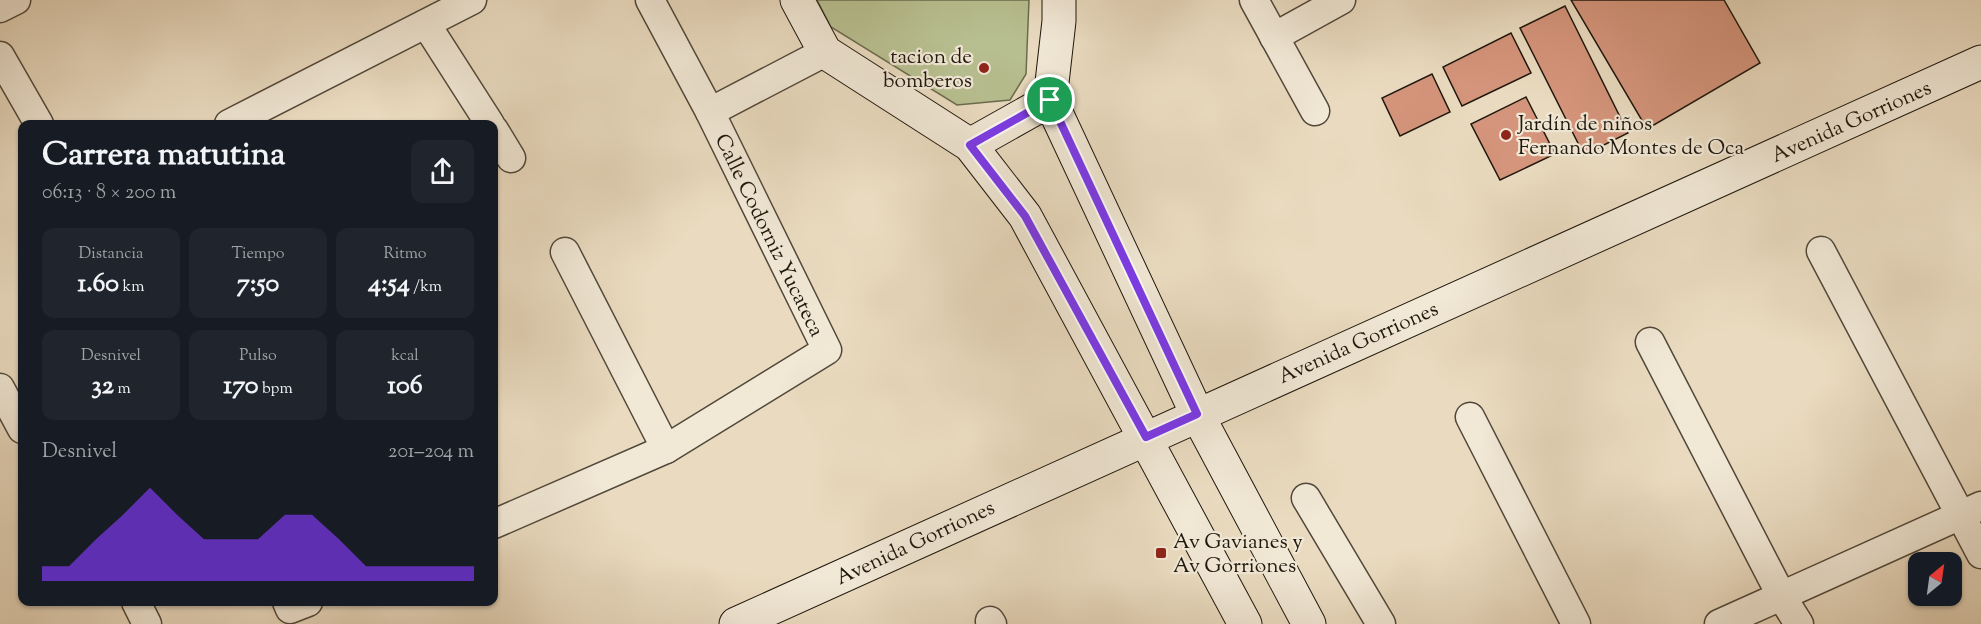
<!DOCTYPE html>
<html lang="es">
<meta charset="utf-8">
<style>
body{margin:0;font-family:"Sorts Mill Goudy",serif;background:#20242c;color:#f1f3f6;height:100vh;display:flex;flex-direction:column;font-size:22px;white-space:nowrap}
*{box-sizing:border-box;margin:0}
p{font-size:20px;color:#9ea1a6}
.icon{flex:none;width:33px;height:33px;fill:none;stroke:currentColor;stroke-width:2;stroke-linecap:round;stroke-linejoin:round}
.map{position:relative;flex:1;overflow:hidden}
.side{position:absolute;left:18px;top:120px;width:480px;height:486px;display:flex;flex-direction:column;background:#171b24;border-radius:12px;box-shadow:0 2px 4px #0004}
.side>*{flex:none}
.needle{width:39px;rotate:29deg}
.controls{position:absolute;left:1908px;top:552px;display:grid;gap:12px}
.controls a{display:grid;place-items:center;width:54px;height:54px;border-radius:12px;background:#171b24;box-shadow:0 2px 4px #0004;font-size:30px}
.pin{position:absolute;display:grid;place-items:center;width:51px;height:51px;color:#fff;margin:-26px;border:3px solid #fff;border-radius:50%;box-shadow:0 2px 6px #0007}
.round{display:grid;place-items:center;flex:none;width:63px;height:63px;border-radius:12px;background:#20242c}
.summary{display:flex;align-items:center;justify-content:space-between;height:102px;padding:0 24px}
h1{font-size:33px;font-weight:800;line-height:45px}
.stats{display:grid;grid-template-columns:repeat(3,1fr);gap:9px;height:102px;padding:6px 24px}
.stats div{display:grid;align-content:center;border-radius:12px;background:#20242c;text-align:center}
.stats b{font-size:26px;font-weight:800}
.stats small{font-size:16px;font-weight:400}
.stats p{font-size:16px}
.chart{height:168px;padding:12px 24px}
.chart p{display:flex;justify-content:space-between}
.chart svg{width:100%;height:108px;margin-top:6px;fill:#7c3aed;opacity:.7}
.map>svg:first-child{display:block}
</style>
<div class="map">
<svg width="1981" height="624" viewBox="0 0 1981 624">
<rect width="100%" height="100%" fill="#eadbc0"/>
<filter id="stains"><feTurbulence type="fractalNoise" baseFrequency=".00333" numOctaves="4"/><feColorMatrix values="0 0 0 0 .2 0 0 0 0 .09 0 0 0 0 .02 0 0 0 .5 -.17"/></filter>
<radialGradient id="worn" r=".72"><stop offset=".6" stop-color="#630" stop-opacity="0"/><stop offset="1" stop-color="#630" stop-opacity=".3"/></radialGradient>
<polygon fill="#b8c091" stroke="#6b6c4f" stroke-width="1.5" points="817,0 1029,0 1026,74 1010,100 957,105 831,27"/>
<g fill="#d5957c" stroke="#1e170d" stroke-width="1.5">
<polygon points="1571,0 1724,0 1760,63 1647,129"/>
<polygon points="1565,6 1628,133 1584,155 1520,28"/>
<polygon points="1511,33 1531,73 1462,106 1443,67"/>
<polygon points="1432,74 1450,112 1400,136 1382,98"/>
<polygon points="1526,97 1555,154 1500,180 1471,124"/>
</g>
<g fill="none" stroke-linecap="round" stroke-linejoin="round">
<g stroke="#51483a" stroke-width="31">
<g id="street">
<polyline points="650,0 710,112"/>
<polyline points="1254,0 1315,111"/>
<polyline points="0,8 16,0"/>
<polyline points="426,24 490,124"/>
<polyline points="1274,37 1341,0"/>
<polyline points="0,56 39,124"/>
<polyline points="229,124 472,0"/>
<polyline points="494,130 511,158"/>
<polyline points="1821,251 1981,554"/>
<polyline points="565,252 666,449"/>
<polyline points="1650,342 1782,597 1799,624"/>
<polyline points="0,388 22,429"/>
<polyline points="1470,417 1576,624"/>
<polyline points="1306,498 1381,624"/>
<polyline points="494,524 666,449 827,350 710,112 825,52"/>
<polyline points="136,602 147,624"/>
<polyline points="287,602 290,609 308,602"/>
<polyline points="990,621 992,624"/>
<polyline points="1719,624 1981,506"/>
</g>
</g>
<g stroke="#1e170d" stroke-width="35">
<g id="secondary">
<polyline points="797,0 825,52 970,145 1025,216 1245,624"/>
<polyline points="1059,0 1059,21 1050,100 1197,414 1309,624"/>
<polyline points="970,145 1050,100"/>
<polyline points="736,624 1981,62"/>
</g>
</g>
<use href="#street" stroke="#f1e8d6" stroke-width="28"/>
<use href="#secondary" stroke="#f1e8d6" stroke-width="33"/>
</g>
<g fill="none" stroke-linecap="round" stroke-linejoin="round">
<g stroke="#fff" stroke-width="12">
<polygon id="route" points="1050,100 1197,414 1146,437 1025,216 970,145"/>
</g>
<use href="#route" stroke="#7c3aed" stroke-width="8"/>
</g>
<g fill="#8f2418" stroke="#f1e8d6" stroke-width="2">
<circle cx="984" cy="68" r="6"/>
<circle cx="1506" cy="135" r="6"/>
<rect x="1155" y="547" width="12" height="12" rx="3"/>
</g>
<g text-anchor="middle" stroke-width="4.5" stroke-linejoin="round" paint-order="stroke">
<g font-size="21" fill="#1e170d" stroke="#f1e8d6" text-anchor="start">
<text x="972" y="63" text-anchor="end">tacion de<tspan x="972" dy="24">bomberos</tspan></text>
<text x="1518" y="130">Jardín de niños<tspan x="1518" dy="24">Fernando Montes de Oca</tspan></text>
<text x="1173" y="548">Av Gavianes y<tspan x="1173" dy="24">Av Gorriones</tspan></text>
</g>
<g font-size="21" fill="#1e170d" stroke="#f1e8d6">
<text transform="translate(1851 121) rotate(-24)" y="7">Avenida Gorriones</text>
<text transform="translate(770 235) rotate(64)" y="7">Calle Codorniz Yucateca</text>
<text transform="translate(1358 342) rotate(-24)" y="7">Avenida Gorriones</text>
<text transform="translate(915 542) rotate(-25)" y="7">Avenida Gorriones</text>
</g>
</g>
<rect width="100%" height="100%" filter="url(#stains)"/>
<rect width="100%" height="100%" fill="url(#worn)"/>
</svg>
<div class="controls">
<a><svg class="needle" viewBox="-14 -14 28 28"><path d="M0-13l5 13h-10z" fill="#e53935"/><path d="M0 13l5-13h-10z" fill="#9ea1a6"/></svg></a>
</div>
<div class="pin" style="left:1050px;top:100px;background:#1e9e55"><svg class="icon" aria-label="arrive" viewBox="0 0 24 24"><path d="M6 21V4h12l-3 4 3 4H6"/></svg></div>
<section class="side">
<div class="summary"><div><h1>Carrera matutina</h1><p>06:13 · 8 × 200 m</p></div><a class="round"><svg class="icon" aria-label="share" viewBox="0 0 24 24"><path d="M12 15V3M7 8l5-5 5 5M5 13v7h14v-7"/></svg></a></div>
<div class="stats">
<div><p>Distancia</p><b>1.60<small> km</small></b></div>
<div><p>Tiempo</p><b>7:50</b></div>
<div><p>Ritmo</p><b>4:54<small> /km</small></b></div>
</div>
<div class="stats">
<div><p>Desnivel</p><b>32<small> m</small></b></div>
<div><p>Pulso</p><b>170<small> bpm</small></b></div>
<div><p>kcal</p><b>106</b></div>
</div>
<div class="chart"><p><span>Desnivel</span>201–204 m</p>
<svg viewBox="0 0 160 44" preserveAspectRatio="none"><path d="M0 44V38L10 38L20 27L30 17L40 6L50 17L60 27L70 27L80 27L90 17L100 17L110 27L120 38L130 38L140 38L150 38L160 38V44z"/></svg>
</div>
</section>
</div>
